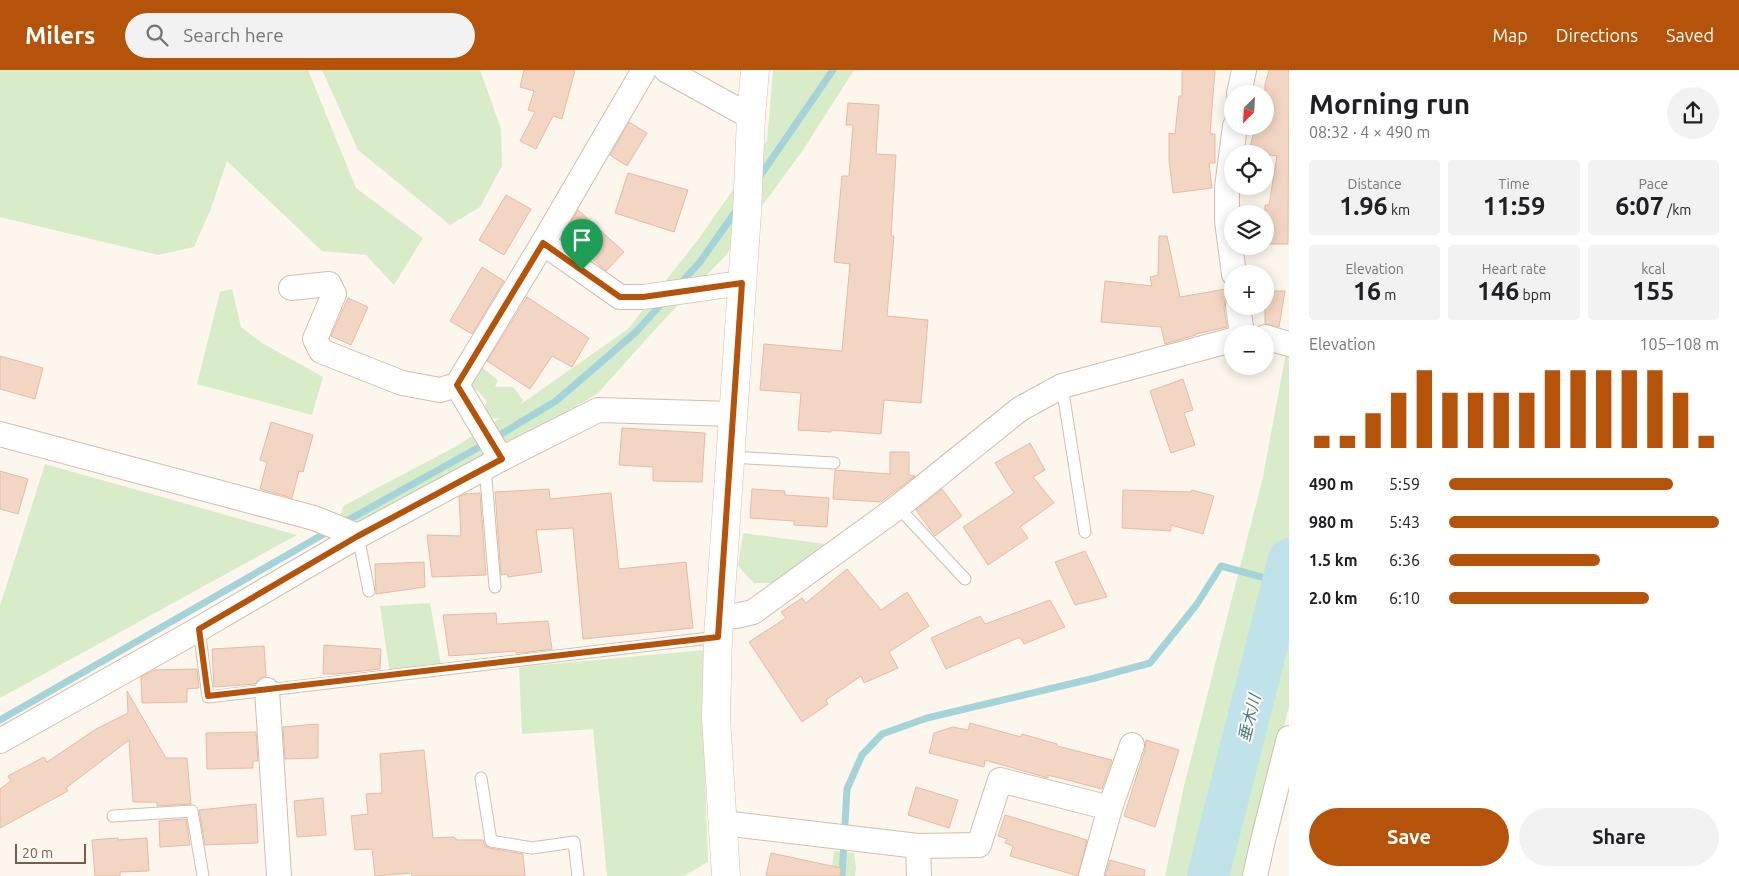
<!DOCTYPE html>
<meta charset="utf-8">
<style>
body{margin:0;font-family:Ubuntu,"Noto Sans JP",sans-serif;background:#f2f2f2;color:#202124;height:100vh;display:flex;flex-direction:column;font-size:19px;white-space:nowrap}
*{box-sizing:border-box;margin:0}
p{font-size:16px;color:#757577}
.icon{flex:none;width:28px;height:28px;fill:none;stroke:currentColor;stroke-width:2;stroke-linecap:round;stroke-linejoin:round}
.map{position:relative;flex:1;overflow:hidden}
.side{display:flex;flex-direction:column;background:#fff;width:450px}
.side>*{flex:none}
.needle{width:32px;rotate:204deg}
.tools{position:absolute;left:1224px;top:15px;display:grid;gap:10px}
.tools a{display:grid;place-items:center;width:50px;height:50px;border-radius:50%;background:#fff;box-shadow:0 2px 12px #0003;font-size:25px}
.scale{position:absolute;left:15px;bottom:12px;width:71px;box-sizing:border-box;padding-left:5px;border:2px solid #7a5c4d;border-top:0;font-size:14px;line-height:18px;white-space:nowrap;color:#7a5c4d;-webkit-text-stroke:4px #fffaf3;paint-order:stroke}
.pin{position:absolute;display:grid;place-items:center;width:42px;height:42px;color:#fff;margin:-51px -21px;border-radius:50% 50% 50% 0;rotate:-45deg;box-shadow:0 0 5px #0007}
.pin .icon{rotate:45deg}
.round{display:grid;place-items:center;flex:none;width:52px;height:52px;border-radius:26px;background:#f2f2f2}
.headline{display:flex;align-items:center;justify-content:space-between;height:85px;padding:0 20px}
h1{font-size:28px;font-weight:600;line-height:38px}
.metrics{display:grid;grid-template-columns:repeat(3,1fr);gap:8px;height:85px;padding:5px 20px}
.metrics div{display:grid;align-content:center;border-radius:5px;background:#f2f2f2;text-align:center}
.metrics b{font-size:25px;font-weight:600}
.metrics small{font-size:14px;font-weight:400}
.metrics p{font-size:14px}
.chart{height:140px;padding:10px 20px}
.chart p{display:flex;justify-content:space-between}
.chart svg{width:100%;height:90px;margin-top:5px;stroke:#b45309;stroke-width:6}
.button{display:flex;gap:10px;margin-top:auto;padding:10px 20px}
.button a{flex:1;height:58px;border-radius:30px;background:#b45309;color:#fff;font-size:20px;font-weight:600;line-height:58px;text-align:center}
.button a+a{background:#f2f2f2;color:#202124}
ul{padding:0 20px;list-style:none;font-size:16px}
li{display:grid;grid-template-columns:80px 60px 1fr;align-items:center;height:38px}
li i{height:12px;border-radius:6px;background:#b45309}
header{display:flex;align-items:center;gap:30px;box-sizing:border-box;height:70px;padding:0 25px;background:#b45309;color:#fff}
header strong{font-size:24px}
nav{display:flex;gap:28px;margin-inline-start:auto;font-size:18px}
.search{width:350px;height:45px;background:#f2f2f2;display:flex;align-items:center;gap:12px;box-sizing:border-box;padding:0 18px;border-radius:28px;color:#757577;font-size:19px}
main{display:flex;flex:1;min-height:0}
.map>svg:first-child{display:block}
</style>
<header>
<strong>Milers</strong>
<div class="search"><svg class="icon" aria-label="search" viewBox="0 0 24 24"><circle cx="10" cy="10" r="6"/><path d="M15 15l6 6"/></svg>Search here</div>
<nav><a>Map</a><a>Directions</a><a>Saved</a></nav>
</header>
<main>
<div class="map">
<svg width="1289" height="806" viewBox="0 0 1289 806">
<rect width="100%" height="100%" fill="#fdf6ec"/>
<g fill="#d8ecc9">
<polygon points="0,0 308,0 356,118 423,168 394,215 366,185 322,181 227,91 210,141 194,177 158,185 0,147"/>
<polygon points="322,0 480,0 501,59 502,96 480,137 450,155 358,80"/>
<polygon points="773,0 854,0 803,80 726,185 661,253 597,324 399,440 364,452 340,449 343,436 455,377 500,348 489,349 483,344 487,331 477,320 469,318 479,291 485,300 498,310 495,317 513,317 523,330 521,334 628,259 700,167 767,71"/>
<polygon points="232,219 241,257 262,273 323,307 312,345 197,314 220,222"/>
<polygon points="1289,266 1289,636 1249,806 1165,806 1184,716 1263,407"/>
<polygon points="45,394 297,465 0,628 0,536"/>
<polygon points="743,463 825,474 774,513 754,513 738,496"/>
<polygon points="430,533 442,601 390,605 380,536"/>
<polygon points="705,580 703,645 708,792 684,806 607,806 593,659 522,664 519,597"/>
<polygon points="834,781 854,783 856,798 855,806 831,806"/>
</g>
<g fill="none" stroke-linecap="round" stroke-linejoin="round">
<g stroke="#a5d3da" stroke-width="7">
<polyline points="758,109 833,0"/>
<polyline points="679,215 700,192 738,138"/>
<polyline points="341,454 483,375 556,331 636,262 665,230"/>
<polyline points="0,650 329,461"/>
<polyline points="842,806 847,719 862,685 882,664 927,648 1095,608 1150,593 1197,534 1221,496 1283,513"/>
</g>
<polyline stroke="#bfe3e8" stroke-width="42" points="1208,806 1289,489"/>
</g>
<g fill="#f3d5c3" stroke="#e6bba3">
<polygon points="524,0 575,0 562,49 553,46 536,79 520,71 535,42 528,40 534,21 520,17"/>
<polygon points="1182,0 1215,0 1210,64 1215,64 1215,93 1209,93 1212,118 1173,123 1169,90 1169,63 1175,64 1179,26 1182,26"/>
<polygon points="1269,0 1289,0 1288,174 1265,174 1265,135 1269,135 1277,86 1249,82 1255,56 1265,56 1265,15"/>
<polygon points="848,33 879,35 876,84 896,85 891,166 894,166 887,246 928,250 921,333 884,330 881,364 831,360 831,362 798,360 801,323 760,320 764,274 842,281 850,194 834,192 842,106 849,106 853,55 846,55"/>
<polygon points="629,52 647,63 627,96 610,85"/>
<polygon points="628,103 688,120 674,162 615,143"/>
<polygon points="506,125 531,139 504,185 479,170"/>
<polygon points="578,140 624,182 606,201 581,179 579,181 562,168"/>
<polygon points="1159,166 1167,166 1180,227 1226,219 1228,228 1225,231 1224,238 1227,257 1196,264 1196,265 1165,274 1161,257 1101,252 1105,211 1152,216 1150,207 1158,205"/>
<polygon points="482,197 504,211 472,264 450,251"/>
<polygon points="1265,221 1285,221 1279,257 1265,254"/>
<polygon points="527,227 589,268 572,297 552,286 530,319 487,291"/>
<polygon points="348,228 368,237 351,275 331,266"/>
<polygon points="0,286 43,298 35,329 0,319"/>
<polygon points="1183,309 1193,340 1184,343 1195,375 1171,383 1150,321"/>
<polygon points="271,352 313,365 303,402 299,401 292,428 260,419 267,392 260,390"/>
<polygon points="622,358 705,363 702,412 653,411 653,397 619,395"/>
<polygon points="1030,373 1045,400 1033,407 1054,433 1020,457 1028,468 988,495 963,457 1014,423 995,393"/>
<polygon points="890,382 909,382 909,405 915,406 881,432 833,429 835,400 890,404"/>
<polygon points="0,401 28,409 18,444 0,439"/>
<polygon points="549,419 550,429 611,423 619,499 686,492 693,558 583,569 573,458 536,460 542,502 508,507 507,504 501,505 495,422"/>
<polygon points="752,419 785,421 785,425 829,428 827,457 794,455 794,451 750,448"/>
<polygon points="942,419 962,446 935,466 916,440"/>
<polygon points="1123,420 1191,422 1192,420 1214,426 1203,464 1171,455 1171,461 1122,458"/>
<polygon points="480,423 486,505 432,507 427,465 461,466 459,427 464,424"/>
<polygon points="1085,481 1107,527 1075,535 1055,492"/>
<polygon points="424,492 425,517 376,524 375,494"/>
<polygon points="847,499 881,540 907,522 929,556 889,582 898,598 864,613 861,606 826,630 828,634 802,652 749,572 786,548 781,542 802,528 806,533"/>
<polygon points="1050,530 1065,557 1024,574 1020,567 946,599 931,568 980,546 985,554"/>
<polygon points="496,543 497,554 548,551 552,579 521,583 516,583 516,581 449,586 443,545"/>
<polygon points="324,575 381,579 380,599 336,604 323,604"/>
<polygon points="264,576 266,606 260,608 255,614 214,617 212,579"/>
<polygon points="197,599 199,618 187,619 187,632 142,633 141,607 154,600"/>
<polygon points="127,621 166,688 187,688 191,734 157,736 157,732 133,732 129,670 66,718 68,721 0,758 0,719 11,711 8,706 44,687 47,692 96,659 128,643"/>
<polygon points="970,653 1021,667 1022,664 1057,674 1057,676 1112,690 1102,719 1048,705 1048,708 985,690 984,697 929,683 934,663 953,657 968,660"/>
<polygon points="318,654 318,688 285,689 283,657"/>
<polygon points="256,662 258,691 253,691 253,698 207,699 206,663"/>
<polygon points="1146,670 1179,680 1155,757 1124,746 1145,680"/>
<polygon points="424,680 433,768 454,767 457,770 483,770 485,776 489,778 523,784 525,806 412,806 411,803 375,806 372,779 355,780 351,746 368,744 366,724 382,723 380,684"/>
<polygon points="916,717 958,730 949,758 908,745"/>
<polygon points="323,728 326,765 297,767 294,731"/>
<polygon points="256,734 258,773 205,775 199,740"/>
<polygon points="1005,745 1087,770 1078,806 1010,786 1013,776 1005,773 1007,769 998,766"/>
<polygon points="186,749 190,775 160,777 159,751"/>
<polygon points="118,768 118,770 147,768 149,801 120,802 120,806 95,806 92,770"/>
<polygon points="771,783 841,798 840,806 766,806"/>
<polygon points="1110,790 1145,800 1144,806 1105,806"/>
</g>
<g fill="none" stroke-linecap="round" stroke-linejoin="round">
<g stroke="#d1beb0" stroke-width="13">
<g id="lane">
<polyline points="1062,316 1085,462"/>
<polyline points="731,387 834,393"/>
<polyline points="485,397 495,517"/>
<polyline points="898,437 965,509"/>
<polyline points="358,466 369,521"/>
<polyline points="199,559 208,627 718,567"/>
<polyline points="481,708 491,771 532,778 574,772 578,806"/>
<polyline points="113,746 192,741 203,806"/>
</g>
</g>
<g stroke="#d1beb0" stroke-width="26">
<g id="street">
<polyline points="666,0 751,47"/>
<polyline points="1239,24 1244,0"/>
<polyline points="543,173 620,227 643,227 742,213"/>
<polyline points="1234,204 1227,151 1227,117 1235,56"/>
<polyline points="291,218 329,214 334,224 315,269 321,281 402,313 440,320 457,315"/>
<polyline points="1238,236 1242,264"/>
<polyline points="1265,267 1289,274"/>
<polyline points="0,364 314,448 358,466"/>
<polyline points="501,389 457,315 543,173 644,0"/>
<polyline points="720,547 736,546 753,542 898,437 1020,339 1062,316 1232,270"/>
<polyline points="267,620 279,806"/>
<polyline points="0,671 199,559 358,466 501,389 598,340 734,344"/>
<polyline points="723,753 918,776 979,775 1000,710 1110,738"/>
<polyline points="918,776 919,806"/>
<polyline points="1091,806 1110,738 1132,675"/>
<polyline points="1255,806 1263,770 1289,668"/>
</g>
</g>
<g stroke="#d6c0b0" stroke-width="29">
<polyline id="secondary" points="726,806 716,648 718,567 747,143 751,47 755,0"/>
</g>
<use href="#lane" stroke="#fff" stroke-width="11"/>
<use href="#street" stroke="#fff" stroke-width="24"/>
<use href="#secondary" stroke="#fff" stroke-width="28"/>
</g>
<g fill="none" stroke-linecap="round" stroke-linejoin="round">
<g stroke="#fff" stroke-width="10">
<polygon id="route" points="543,173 620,227 643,227 742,213 718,567 208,626 199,559 358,466 502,389 457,315"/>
</g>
<use href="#route" stroke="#b45309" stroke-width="6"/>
</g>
<g text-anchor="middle" stroke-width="4" stroke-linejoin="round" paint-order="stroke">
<g font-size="16" font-style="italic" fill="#437c86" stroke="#fffaf3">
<text transform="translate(1249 648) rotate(-76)" y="6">垂木川</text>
</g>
</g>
</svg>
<div class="tools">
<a><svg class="needle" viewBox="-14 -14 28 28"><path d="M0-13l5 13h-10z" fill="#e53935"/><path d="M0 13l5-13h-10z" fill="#757577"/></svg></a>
<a><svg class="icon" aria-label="locate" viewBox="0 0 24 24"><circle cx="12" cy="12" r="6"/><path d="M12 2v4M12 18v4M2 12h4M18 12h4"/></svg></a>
<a><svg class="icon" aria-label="layers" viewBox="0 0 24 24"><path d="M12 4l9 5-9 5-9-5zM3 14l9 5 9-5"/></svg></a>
<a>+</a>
<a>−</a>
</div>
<div class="scale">20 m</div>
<div class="pin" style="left:582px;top:200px;background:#1e9e55"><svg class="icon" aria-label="arrive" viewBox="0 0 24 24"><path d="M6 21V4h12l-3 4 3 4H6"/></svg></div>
</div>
<section class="side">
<div class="headline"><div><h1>Morning run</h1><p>08:32 · 4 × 490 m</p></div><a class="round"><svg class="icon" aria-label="share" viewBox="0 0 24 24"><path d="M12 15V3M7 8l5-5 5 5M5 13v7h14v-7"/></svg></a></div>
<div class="metrics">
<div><p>Distance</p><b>1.96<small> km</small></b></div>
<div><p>Time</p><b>11:59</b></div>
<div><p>Pace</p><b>6:07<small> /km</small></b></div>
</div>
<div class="metrics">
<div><p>Elevation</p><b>16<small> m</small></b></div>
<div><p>Heart rate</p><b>146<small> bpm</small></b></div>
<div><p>kcal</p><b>155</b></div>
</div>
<div class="chart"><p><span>Elevation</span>105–108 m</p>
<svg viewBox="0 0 160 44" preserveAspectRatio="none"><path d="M5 44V38M15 44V38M25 44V27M35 44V17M45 44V6M55 44V17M65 44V17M75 44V17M85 44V17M95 44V6M105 44V6M115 44V6M125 44V6M135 44V6M145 44V17M155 44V38"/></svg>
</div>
<ul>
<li><b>490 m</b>5:59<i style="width:83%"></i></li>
<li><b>980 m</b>5:43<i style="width:100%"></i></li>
<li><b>1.5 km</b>6:36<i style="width:56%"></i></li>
<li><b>2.0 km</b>6:10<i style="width:74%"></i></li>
</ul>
<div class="button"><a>Save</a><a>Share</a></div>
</section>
</main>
